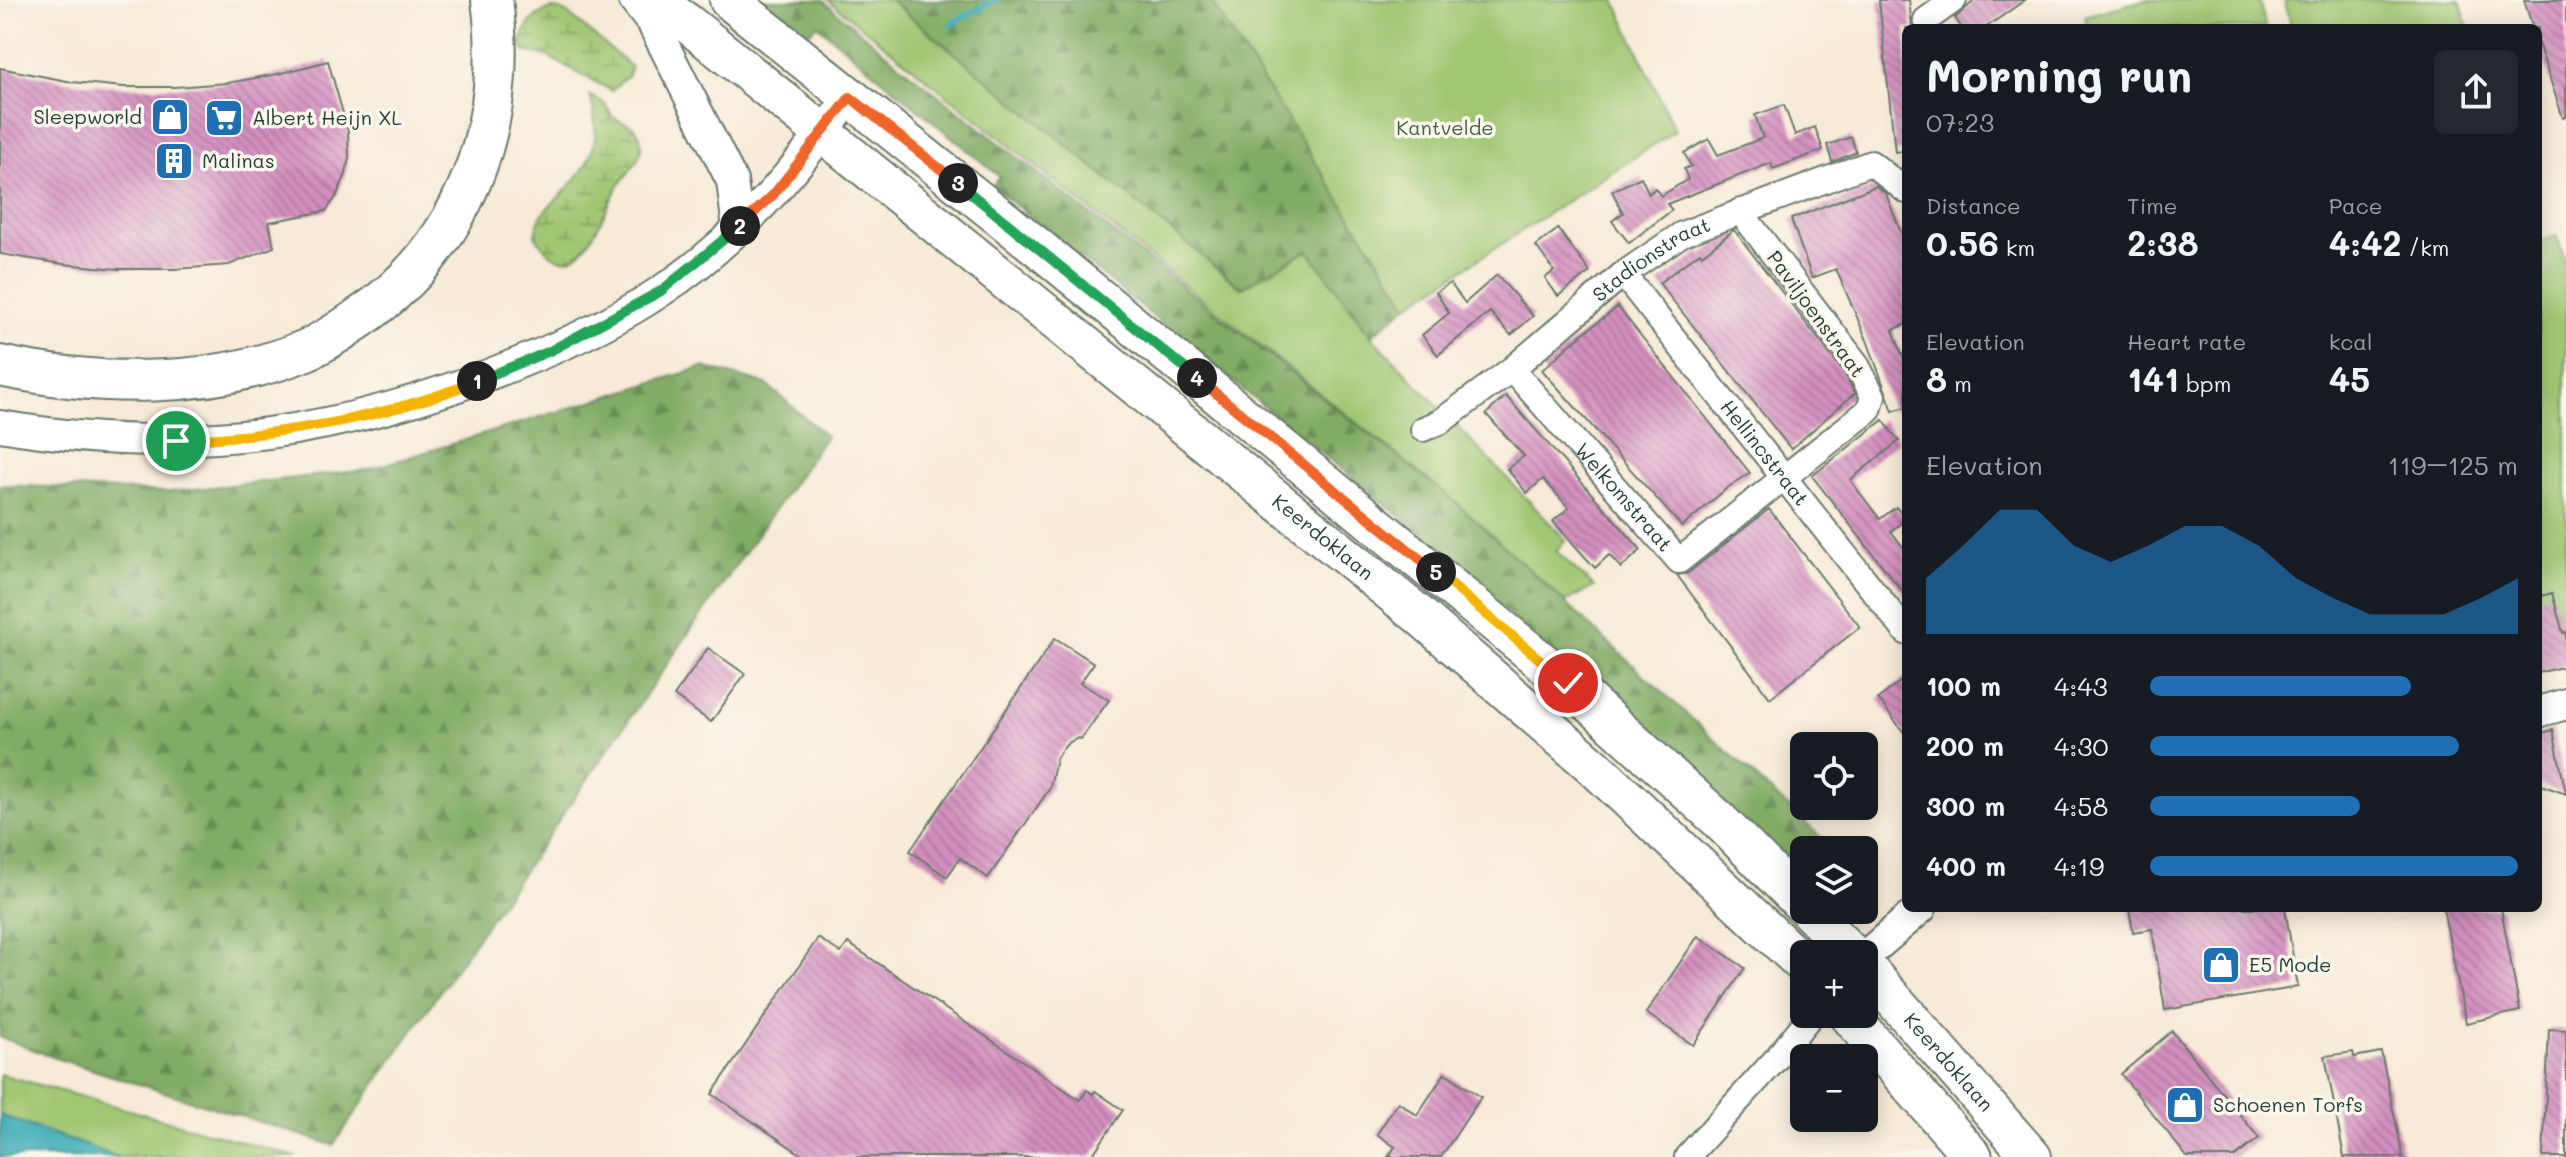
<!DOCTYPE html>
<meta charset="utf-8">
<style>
body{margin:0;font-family:Mali,sans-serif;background:#242831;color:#f1f3f6;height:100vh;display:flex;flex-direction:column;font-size:30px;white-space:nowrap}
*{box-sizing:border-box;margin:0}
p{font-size:26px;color:#9ea1a6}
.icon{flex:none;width:44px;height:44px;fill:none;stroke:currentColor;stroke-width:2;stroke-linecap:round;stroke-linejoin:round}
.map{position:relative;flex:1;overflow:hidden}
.side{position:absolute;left:1902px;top:24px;width:640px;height:888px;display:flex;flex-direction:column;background:#171b24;border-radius:12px;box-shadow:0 4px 20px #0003}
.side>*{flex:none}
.tools{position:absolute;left:1790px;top:732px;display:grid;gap:16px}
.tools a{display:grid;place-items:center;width:88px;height:88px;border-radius:12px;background:#171b24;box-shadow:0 4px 20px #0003;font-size:40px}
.pin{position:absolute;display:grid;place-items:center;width:68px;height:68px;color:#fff;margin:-34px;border:4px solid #fff;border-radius:50%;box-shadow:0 2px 8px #0007}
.km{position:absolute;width:40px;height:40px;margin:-20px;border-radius:50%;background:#222;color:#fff;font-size:22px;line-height:40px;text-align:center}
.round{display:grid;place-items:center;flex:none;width:84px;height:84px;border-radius:12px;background:#242831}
.summary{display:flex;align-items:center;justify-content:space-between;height:136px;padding:0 24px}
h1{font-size:44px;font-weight:800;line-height:60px}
.stats{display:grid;grid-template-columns:repeat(3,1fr);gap:12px;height:136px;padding:8px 24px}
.stats div{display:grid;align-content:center}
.stats b{font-size:34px;font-weight:800}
.stats small{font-size:22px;font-weight:400}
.stats p{font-size:22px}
.chart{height:224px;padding:16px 24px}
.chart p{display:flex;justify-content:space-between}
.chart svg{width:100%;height:144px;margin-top:8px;fill:#1f6fb2;opacity:.7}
ul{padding:0 24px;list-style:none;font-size:26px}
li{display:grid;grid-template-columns:128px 96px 1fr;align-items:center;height:60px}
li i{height:20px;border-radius:10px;background:#1f6fb2}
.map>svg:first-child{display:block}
</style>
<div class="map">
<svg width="2566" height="1157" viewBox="0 0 2566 1157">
<defs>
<pattern id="forest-firs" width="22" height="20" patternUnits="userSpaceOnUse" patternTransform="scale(2)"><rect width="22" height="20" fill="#80ac65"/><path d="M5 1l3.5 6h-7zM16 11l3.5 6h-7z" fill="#688d54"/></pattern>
<pattern id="wetland-marsh" width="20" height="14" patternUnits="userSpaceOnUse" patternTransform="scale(2)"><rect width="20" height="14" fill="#a0c773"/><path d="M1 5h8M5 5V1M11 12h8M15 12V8" fill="none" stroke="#82a35f"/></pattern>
<pattern id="building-back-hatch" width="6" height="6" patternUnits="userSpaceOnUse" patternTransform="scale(2)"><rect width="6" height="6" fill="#d48fc0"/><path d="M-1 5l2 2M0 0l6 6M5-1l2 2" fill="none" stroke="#ab769d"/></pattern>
</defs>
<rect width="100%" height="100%" fill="#fbf7ec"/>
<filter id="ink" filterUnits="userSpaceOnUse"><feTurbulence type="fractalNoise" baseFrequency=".0125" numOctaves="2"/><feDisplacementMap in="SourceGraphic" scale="16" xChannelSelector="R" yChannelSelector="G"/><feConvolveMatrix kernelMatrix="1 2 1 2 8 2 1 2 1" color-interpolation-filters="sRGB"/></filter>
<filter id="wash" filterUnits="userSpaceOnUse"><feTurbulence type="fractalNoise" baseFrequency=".006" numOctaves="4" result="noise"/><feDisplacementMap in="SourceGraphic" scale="32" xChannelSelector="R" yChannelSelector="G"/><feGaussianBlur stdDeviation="1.8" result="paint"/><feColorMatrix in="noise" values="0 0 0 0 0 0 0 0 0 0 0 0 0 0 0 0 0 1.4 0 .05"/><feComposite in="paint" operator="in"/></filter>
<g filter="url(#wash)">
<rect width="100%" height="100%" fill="#f7ead6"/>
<g fill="#a0c773" stroke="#608254" stroke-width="2">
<polygon points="828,0 890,0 1241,288 1309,250 1371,336 1566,540 1556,551 1594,587 1565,602 1452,499"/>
<polygon points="1210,0 1615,0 1675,131 1408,305"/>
<polygon points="2144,0 2259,0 2266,28 2088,28 2085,16"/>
<polygon points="2284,0 2460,0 2468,28 2292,28"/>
<polygon points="2557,236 2566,265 2566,620 2538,628 2538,241"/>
<polygon points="0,1074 297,1157 118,1157 0,1116"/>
</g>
<g fill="url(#forest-firs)" stroke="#50744c" stroke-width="2">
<polygon points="760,0 822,0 900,65 1452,499 1835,850 1804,850 1804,886 1419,532 992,186 1000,177 817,25 805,37"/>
<polygon points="890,0 1210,0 1408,305 1371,336 1308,250 1241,288"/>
<polygon points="703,367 766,384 826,436 333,1145 55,1058 0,1037 0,485 168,492 367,470"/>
</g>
<g fill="url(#wetland-marsh)" stroke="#608254" stroke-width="2">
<path d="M552 9 561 10 570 15 631 67 628 77 622 80 612 91 547 56 524 51 521 42C526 25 533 14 552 9Z"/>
<path d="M590 96C595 99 602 101 606 105 606 106 611 115 612 116 621 124 636 122 640 137 646 157 629 170 619 185 601 214 576 302 535 235 540 208 550 208 567 189 596 158 601 136 590 96Z"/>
</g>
<polygon fill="#3cacb8" stroke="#2e7476" stroke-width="2" points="0,1115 118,1157 0,1157"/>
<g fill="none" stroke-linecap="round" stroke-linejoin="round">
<polyline stroke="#3cacb8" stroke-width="6" points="951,24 995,0"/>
</g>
<g id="blocks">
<g fill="url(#building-back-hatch)">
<polygon points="1879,0 1909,0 1912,28 1906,28 1906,151 1895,152"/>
<polygon points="1975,0 2025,0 1985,28 1962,28 1955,18"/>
<polygon points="2524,0 2566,0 2566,117 2563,118 2538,43 2538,28 2533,28"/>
<polygon points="328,61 348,131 349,157 346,174 336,197 326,211 269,222 274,247 229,265 174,269 118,269 63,264 0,254 0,68 72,82 124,87 175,87 227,83 278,74"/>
<polygon points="1784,105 1795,135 1815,127 1823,150 1773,169 1771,163 1667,204 1672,210 1629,243 1612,221 1623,213 1612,191 1641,177 1649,194 1655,188 1661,196 1688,179 1684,169 1691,166 1684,153 1709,139 1718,155 1763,138 1755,115"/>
<polygon points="1851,137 1856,152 1832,162 1827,145"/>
<polygon points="1876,186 1886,194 1906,245 1906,324 1893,330 1906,365 1906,407 1893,411 1867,340 1836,269 1812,278 1791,219"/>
<polygon points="1558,229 1590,272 1558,296 1545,278 1554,271 1536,246"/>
<polygon points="1734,230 1843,371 1855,393 1791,449 1659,283 1700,252 1702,255"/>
<polygon points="1497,275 1533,316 1511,335 1490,312 1438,355 1422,335 1449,313 1436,292 1450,283 1465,303"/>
<polygon points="1618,307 1750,473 1727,488 1682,527 1542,370 1582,334"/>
<polygon points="1506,396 1641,550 1621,568 1609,555 1595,568 1553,521 1569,508 1543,479 1527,493 1507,469 1524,456 1486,414"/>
<polygon points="1883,420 1899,441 1850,480 1880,519 1896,507 1906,519 1891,531 1906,551 1906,596 1812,476"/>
<polygon points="1769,509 1860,627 1770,698 1677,575 1688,573"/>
<polygon points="2552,593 2563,633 2566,632 2566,666 2538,673 2538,597"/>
<polygon points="1055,638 1094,663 1080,683 1109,700 1081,739 1078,738 1068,743 1060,752 1056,759 1050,788 988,878 960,858 947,877 910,851"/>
<polygon points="708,648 745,674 711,722 674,696"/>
<polygon points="1906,677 1906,735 1878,699"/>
<polygon points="2553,730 2566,794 2538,784 2538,734"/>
<polygon points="2129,908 2285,908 2298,987 2165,1010 2152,929 2133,932"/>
<polygon points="2443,908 2501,908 2520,1011 2466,1023"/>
<polygon points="1698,936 1745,968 1693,1045 1646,1013"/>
<polygon points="818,938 841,953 848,943 1080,1100 1087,1090 1093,1094 1095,1091 1123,1110 1091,1157 805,1157 712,1094"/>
<polygon points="2549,1029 2566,1030 2566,1157 2543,1157"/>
<polygon points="2172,1031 2259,1138 2235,1157 2187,1157 2121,1074"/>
<polygon points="2353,1052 2354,1057 2381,1052 2403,1157 2344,1157 2325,1056"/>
<polygon points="1445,1073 1481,1097 1441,1157 1388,1157 1395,1147 1377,1134 1398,1102 1417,1115"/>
</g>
</g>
</g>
<g filter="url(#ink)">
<use href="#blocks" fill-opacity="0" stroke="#6b7a6d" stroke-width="2"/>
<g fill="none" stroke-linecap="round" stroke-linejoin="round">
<g stroke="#6b7a6d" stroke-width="28">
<g id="minor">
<polyline points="1926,20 1954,0"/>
<path id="s1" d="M1623 274 1906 632"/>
<path id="s2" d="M1512 369 1679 561 1869 410 1873 396 1856 363 1740 211"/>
<path id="s3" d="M1423 429 1440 422 1512 369 1623 274 1682 234 1871 163 1906 191"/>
<polyline points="1687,1157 1776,1059 1812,1014"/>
</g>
</g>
<g stroke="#6b7a6d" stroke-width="34">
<g id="tertiary">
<polyline points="634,0 653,24 732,181 738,228"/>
<path d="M0 426C191 458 343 435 521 362 569 343 618 320 661 291 738 241 796 169 850 97"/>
<polyline points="2538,712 2566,704"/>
<polyline points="1864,957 1921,908"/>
</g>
</g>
<g stroke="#6b7a6d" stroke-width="42">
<g id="primary">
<path id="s4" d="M654 0 687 23 1419 615 1593 766 1804 965"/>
<polyline points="729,0 1040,249 1568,683 1717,818 1804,906"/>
<polyline points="1808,910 1852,954"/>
<path id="s5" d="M1864 966 2032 1157"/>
<polyline points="1848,1014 1973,1157"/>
</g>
</g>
<g stroke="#6b7a6d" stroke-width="44">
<path id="trunk" d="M0 366C99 387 211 389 306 350 325 342 342 330 358 319 465 248 509 124 492 0"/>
</g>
<use href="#minor" stroke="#fff" stroke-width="24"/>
<use href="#tertiary" stroke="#fff" stroke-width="30"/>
<use href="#primary" stroke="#fff" stroke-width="38"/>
<use href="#trunk" stroke="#fff" stroke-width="40"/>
</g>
</g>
<g fill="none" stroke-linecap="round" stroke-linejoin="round" filter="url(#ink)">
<g stroke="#fff" stroke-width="16">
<path id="split-1" d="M176 441C280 435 380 420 477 381"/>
</g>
<g stroke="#fff" stroke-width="16">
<polyline id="split-2" points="477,381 550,351 661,291 740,226"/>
</g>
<g stroke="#fff" stroke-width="16">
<polyline id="split-3" points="740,226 773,195 850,97 958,183"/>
</g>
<g stroke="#fff" stroke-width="16">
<polyline id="split-4" points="958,183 1197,378"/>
</g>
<g stroke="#fff" stroke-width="16">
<polyline id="split-5" points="1197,378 1436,572"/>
</g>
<g stroke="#fff" stroke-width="16">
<polyline id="split-6" points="1436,572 1568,683"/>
</g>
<use href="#split-1" stroke="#f5b400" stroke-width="10"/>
<use href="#split-2" stroke="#22a559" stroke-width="10"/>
<use href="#split-3" stroke="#f0652b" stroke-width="10"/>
<use href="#split-4" stroke="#22a559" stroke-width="10"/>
<use href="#split-5" stroke="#f0652b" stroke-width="10"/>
<use href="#split-6" stroke="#f5b400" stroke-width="10"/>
</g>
<defs>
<g id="shop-square" transform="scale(2)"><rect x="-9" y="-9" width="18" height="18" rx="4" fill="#1f6fb2" stroke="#fbf7ec"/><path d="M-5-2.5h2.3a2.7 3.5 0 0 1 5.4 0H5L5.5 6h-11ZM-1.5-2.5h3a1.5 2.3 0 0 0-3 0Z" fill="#fff"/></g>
<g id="supermarket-square" transform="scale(2)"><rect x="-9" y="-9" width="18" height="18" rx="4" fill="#1f6fb2" stroke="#fbf7ec"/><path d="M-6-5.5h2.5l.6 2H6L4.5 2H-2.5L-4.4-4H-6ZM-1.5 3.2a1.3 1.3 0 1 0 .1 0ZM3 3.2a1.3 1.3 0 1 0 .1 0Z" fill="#fff"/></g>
<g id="building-square" transform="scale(2)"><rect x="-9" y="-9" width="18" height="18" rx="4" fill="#1f6fb2" stroke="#fbf7ec"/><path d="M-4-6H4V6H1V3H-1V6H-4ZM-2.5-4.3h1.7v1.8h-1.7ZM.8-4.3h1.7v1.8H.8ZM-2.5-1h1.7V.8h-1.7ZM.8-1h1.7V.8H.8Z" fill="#fff"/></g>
</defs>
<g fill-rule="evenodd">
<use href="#shop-square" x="170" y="117"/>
<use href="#supermarket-square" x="224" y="118"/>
<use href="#building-square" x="174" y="161"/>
<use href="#shop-square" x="2221" y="965"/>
<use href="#shop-square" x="2185" y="1105"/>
</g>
<g text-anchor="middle" stroke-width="7" stroke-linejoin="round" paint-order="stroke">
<g font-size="20" fill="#1f3d34" stroke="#fbf7ec" text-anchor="start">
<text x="142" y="124" text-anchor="end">Sleepworld</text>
<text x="252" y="125">Albert Heijn XL</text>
<text x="202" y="168">Malinas</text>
<text x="2249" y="972">E5 Mode</text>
<text x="2213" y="1112">Schoenen Torfs</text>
</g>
<g font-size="20" fill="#3f6044" stroke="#fbf7ec">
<text x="1445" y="135">Kantvelde</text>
</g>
<g font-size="20" fill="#1f3d34" stroke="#fbf7ec">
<text dy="7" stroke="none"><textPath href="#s3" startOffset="286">Stadionstraat</textPath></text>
<text transform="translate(1816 314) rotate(54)" y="7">Paviljoenstraat</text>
<text dy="7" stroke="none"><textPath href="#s1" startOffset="228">Hellincstraat</textPath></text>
<text dy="7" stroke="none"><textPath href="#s2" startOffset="170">Welkomstraat</textPath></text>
<text dy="7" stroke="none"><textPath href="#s4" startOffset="858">Keerdoklaan</textPath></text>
<text dy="7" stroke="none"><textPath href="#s5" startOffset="128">Keerdoklaan</textPath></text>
</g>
</g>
</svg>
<div class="tools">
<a><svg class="icon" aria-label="locate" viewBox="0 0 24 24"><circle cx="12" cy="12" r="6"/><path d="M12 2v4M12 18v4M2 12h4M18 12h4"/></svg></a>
<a><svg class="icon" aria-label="layers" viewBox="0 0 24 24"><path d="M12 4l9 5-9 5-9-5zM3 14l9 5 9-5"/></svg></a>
<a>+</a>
<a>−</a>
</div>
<div class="pin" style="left:176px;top:441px;background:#1e9e55"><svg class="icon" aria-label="arrive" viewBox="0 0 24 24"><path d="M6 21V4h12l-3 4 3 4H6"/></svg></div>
<div class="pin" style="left:1568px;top:683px;background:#d93025"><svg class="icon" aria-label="check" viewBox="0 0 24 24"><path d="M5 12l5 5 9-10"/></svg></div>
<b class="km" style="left:477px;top:381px">1</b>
<b class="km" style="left:740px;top:226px">2</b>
<b class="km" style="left:958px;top:183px">3</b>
<b class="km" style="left:1197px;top:378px">4</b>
<b class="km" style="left:1436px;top:572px">5</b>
<section class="side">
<div class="summary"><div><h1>Morning run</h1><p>07:23</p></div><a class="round"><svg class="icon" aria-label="share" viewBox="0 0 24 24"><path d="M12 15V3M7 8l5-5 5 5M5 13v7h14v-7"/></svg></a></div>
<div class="stats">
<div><p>Distance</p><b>0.56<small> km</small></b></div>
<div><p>Time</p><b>2:38</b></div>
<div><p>Pace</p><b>4:42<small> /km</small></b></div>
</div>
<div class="stats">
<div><p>Elevation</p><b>8<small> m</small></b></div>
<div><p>Heart rate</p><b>141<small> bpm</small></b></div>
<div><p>kcal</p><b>45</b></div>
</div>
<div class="chart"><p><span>Elevation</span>119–125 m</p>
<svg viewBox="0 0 160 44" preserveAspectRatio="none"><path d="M0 44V27L10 17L20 6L30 6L40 17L50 22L60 17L70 11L80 11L90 17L100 27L110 33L120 38L130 38L140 38L150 33L160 27V44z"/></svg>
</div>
<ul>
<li><b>100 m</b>4:43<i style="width:71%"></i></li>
<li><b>200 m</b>4:30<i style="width:84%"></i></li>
<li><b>300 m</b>4:58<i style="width:57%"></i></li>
<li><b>400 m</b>4:19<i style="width:100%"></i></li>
</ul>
</section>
</div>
